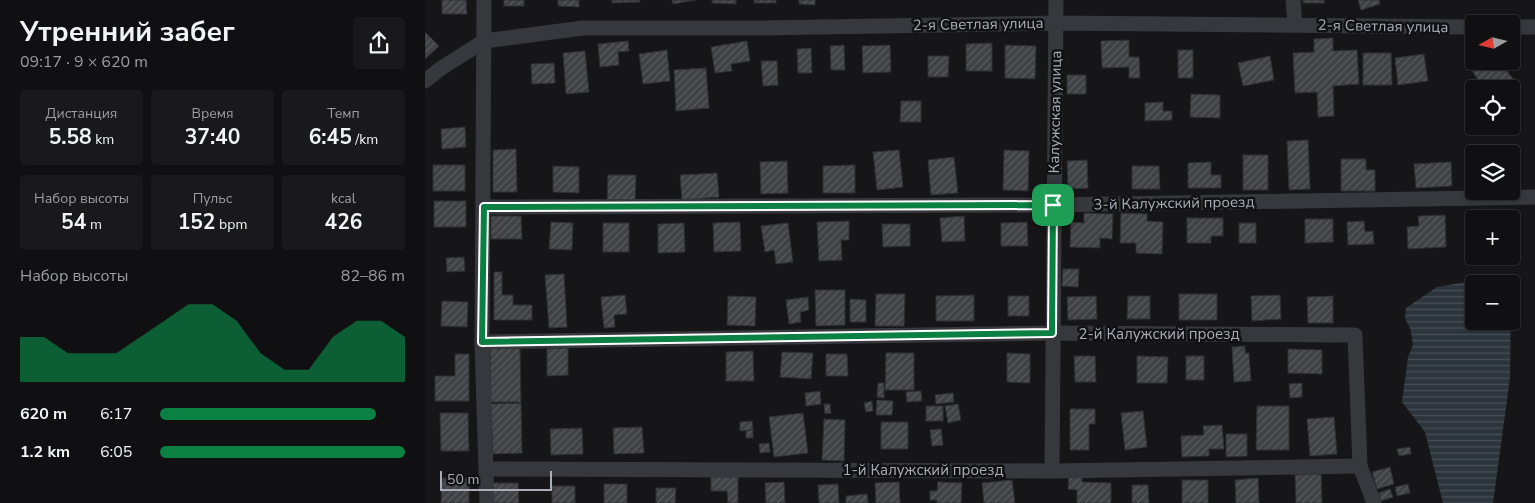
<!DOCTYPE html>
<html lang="ru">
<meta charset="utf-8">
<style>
body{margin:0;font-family:"Nunito Sans",sans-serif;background:#19191b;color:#f1f3f6;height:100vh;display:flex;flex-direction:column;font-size:19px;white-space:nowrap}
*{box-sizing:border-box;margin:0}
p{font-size:16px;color:#9c9d9f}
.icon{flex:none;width:28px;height:28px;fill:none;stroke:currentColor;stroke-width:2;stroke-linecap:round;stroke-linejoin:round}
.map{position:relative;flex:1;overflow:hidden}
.sheet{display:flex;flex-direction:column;background:#101012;width:425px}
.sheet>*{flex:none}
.needle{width:32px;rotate:262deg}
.controls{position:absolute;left:1040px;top:15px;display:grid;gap:10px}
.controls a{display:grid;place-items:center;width:55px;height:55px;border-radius:5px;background:#101012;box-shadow:0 1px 4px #0004,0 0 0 1px #303032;font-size:25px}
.scale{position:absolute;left:15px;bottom:12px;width:112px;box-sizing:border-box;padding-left:5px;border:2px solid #a8adb8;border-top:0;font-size:14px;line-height:18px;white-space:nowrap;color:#a8adb8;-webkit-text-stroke:4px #111113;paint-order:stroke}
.pin{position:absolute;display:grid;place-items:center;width:42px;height:42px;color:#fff;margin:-21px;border-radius:10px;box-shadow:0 2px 8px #0006}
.round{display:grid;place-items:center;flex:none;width:52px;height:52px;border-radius:5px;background:#19191b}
.headline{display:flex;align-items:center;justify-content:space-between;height:85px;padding:0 20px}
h1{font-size:28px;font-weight:700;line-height:38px}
.metrics{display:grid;grid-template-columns:repeat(3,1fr);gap:8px;height:85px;padding:5px 20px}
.metrics div{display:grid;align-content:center;border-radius:5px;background:#19191b;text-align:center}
.metrics b{font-size:21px;font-weight:700}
.metrics small{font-size:14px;font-weight:400}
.metrics p{font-size:14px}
.chart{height:140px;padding:10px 20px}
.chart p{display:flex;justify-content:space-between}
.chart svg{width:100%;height:90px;margin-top:5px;fill:#0b8043;opacity:.7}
ul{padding:0 20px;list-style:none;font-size:16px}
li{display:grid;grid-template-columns:80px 60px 1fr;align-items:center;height:38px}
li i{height:12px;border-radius:6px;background:#0b8043}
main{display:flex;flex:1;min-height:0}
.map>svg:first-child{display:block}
</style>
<main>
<section class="sheet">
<div class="headline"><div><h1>Утренний забег</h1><p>09:17 · 9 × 620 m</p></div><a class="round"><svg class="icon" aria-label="share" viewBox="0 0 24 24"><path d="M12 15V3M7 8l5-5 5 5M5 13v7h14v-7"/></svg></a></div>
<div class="metrics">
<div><p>Дистанция</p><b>5.58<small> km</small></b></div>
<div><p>Время</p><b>37:40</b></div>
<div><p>Темп</p><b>6:45<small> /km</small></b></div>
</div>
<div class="metrics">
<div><p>Набор высоты</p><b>54<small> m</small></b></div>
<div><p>Пульс</p><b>152<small> bpm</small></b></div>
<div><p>kcal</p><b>426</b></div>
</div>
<div class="chart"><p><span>Набор высоты</span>82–86 m</p>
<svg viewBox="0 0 160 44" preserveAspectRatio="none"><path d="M0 44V22L10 22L20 30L30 30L40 30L50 22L60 14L70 6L80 6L90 14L100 30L110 38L120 38L130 22L140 14L150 14L160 22V44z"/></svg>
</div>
<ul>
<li><b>620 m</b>6:17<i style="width:88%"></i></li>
<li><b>1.2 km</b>6:05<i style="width:100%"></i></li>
</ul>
</section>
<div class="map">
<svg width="1110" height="503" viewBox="0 0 1110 503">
<defs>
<pattern id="water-rules" width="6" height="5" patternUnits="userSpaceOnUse" patternTransform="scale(1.25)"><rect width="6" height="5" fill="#2c353c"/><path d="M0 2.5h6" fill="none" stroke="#485056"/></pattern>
<pattern id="building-hatch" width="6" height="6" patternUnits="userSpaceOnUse" patternTransform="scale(1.25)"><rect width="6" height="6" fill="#404145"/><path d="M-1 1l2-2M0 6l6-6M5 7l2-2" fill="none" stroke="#595a5e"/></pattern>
</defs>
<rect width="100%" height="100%" fill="#161618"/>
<polygon fill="url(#water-rules)" points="1041,282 1075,282 1082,284 1049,284 1049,321 1086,321 1086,288 1085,378 1068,503 1018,503 1000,432 977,402 983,357 988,345 986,331 980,318 981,308 1012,287"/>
<g fill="url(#building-hatch)" stroke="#303034">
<polygon points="17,0 41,0 42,14 17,14"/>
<rect x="79" y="0" width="20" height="6"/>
<polygon points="133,0 154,0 154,7 133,6"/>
<polygon points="187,0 215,0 215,2 187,3"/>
<polygon points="247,0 271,0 248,4"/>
<polygon points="287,0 311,0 311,4 287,3"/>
<rect x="329" y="0" width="22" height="3"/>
<polygon points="374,0 390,0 390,5 374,4"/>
<rect x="878" y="0" width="21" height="3"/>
<polygon points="933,0 954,0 955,4 936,10"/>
<polygon points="0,32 14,46 0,59"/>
<polygon points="908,38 908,51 932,50 934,84 908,86 909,116 893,117 892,92 870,93 868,53 889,52 889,39"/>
<polygon points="704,40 704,57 714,57 715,78 704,78 704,67 677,68 676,41"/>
<polygon points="203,41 204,51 193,52 194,65 175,67 173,44"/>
<polygon points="322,41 325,61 306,64 307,71 290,73 286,47"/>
<polygon points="567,43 567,71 541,71 541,44"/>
<polygon points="419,45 420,70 406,70 405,46"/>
<polygon points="465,45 466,72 438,73 437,46"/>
<polygon points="580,45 611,46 610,79 580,78"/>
<polygon points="386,48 387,73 373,73 372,49"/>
<polygon points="242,50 245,81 218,84 214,54"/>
<rect x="753" y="50" width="15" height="28"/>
<polygon points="160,51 164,92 141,94 138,53"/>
<polygon points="938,53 966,53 967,85 938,85"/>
<polygon points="999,54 1003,81 973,85 970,58"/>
<polygon points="503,56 524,56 523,77 503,77"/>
<polygon points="845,56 849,80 818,86 813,63"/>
<polygon points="336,61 352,61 353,85 338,86"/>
<polygon points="1052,61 1074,61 1089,80 1078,89 1060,89 1044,67"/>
<polygon points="129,63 130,83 107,84 106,64"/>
<polygon points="281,68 284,108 251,111 249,70"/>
<rect x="642" y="75" width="19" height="19"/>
<polygon points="766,94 795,95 795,118 765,117"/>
<polygon points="476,101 496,101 496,122 475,122"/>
<polygon points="738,102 738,111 747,111 747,120 720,121 720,103"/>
<polygon points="40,127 41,147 17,149 16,129"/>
<polygon points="883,140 885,189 864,190 862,141"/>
<polygon points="91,149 92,192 68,192 68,150"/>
<polygon points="474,150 478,187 452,190 448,152"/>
<polygon points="579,150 604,151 603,191 578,190"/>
<rect x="818" y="155" width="25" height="35"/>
<polygon points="529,157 533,193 506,195 503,160"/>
<polygon points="916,159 941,159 941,170 950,170 950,191 916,191"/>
<polygon points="662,160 663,188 643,189 642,161"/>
<polygon points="362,161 363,193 336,194 335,162"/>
<polygon points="786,162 786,175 796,175 796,188 763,188 763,163"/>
<polygon points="1026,162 1027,186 991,188 989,164"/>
<rect x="8" y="165" width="32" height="26"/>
<polygon points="430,165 430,193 398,193 398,166"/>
<polygon points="128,166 154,167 154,193 128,192"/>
<polygon points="707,166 734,166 735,189 707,189"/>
<polygon points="292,173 294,197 257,200 255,175"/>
<polygon points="183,175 211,175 210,203 182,203"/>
<rect x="9" y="201" width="32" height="26"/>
<polygon points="659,213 688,214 687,239 675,238 675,248 645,247 646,222 659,223"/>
<polygon points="696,213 722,214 722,221 738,222 737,254 711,253 711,243 695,243"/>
<polygon points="1020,215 1021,247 983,249 982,227 994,226 993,216"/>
<polygon points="66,216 96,216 97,239 66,239"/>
<polygon points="539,216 540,241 517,242 515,218"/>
<polygon points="762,218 798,218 798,236 786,236 786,243 762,243"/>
<polygon points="880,219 908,219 908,242 880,243"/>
<polygon points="424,221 424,240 416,240 417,260 394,261 392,222"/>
<polygon points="939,221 940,232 948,231 949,244 923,245 922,222"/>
<polygon points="126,222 148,223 147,250 124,249"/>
<polygon points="315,222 316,251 289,252 288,223"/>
<polygon points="602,222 603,246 576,246 576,223"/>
<rect x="178" y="223" width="26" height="29"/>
<polygon points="259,223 260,252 233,253 233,224"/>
<polygon points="363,223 368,262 351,264 349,250 340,252 336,226"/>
<rect x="814" y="223" width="17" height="20"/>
<polygon points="457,224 485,224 485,246 458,247"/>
<polygon points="39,257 40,271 22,272 21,258"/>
<polygon points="638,269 654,269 653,287 637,286"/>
<polygon points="69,272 77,272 77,295 88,295 88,305 107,305 107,320 69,320"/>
<polygon points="139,274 142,327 124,328 120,275"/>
<polygon points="390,290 420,290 420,325 391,326"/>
<polygon points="451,294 480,294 479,326 450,326"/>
<rect x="754" y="294" width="38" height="26"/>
<polygon points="200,295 202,314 189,315 190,327 179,328 176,297"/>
<polygon points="549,295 549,321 511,321 511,296"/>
<polygon points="855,295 856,319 827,321 826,296"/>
<polygon points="303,296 331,297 330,326 302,325"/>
<rect x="583" y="296" width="21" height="20"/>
<polygon points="671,296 672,319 643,320 642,297"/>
<polygon points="703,296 725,296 725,319 702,319"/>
<polygon points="908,296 908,323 883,323 882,297"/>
<polygon points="383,297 384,310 375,312 376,322 364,324 361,300"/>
<polygon points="425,299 441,300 441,322 425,322"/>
<polygon points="17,301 43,302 42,327 16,326"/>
<polygon points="820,346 820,353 824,353 826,381 809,382 807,347"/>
<polygon points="65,348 95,348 96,402 66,402"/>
<polygon points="143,348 143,375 122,376 122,349"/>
<polygon points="863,349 897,350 897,374 863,373"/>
<polygon points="328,351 329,381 301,381 301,352"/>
<polygon points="357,352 388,353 386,379 355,377"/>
<polygon points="461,353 489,353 489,390 460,390"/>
<polygon points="582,353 605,354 605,383 582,382"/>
<polygon points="30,354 44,354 44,401 10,401 10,376 30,376"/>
<polygon points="401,354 422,354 423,376 401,376"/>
<polygon points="649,356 670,356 671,382 650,382"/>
<polygon points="712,356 743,357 742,383 712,383"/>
<rect x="761" y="356" width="18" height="24"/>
<polygon points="453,383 459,383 459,398 452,397"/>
<polygon points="877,383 877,397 865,398 864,384"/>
<polygon points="395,391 396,404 381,406 380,393"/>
<polygon points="496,391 497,401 482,402 481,392"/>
<polygon points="528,393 529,402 511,404 510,395"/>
<polygon points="452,400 468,401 467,415 451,415"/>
<polygon points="447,401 448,411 441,412 439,403"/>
<polygon points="96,403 97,453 68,454 66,404"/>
<polygon points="399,404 405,404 406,413 400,414"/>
<polygon points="533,404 536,420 523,423 520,406"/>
<rect x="501" y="406" width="17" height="15"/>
<polygon points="832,406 864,406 864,450 831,450"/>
<polygon points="645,409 670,409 670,424 664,424 664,450 645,450"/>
<polygon points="718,411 722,447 700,450 696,413"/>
<polygon points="15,413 43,413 44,451 16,451"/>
<polygon points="378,413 383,453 349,457 344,417"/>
<polygon points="909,417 912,454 885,456 882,419"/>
<polygon points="399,419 420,420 419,461 397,460"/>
<polygon points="327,421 328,430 315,431 315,422"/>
<rect x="456" y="422" width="27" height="27"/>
<polygon points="797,425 799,449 784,449 784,456 757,457 756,436 779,435 778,426"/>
<polygon points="217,427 219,453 189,454 188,428"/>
<polygon points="157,428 158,454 126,455 125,429"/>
<polygon points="516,429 518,445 507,446 505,430"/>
<polygon points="328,430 328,438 321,438 321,431"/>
<polygon points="801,434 822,434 822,456 801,457"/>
<polygon points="344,443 345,452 335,453 334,444"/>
<polygon points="985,447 986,454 974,456 972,449"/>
<polygon points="965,467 969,484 952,489 947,472"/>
<polygon points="644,473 657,473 657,482 686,483 686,503 652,503 652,490 643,489"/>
<polygon points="896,474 897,503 871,503 870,475"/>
<polygon points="286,477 313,477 313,503 303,503 302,491 286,491"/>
<polygon points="17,478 44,478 44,503 16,503"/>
<polygon points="833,478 834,503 811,503 810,480"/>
<polygon points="587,480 590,503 559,503 557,483"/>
<rect x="757" y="480" width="26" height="23"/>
<polygon points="359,482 360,503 341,503 340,483"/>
<polygon points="474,482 475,503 451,503 450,483"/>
<polygon points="513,482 537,483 536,503 512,503 512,500 505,500 505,491 512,491"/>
<polygon points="68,483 93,483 94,503 68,503"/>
<rect x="179" y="484" width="23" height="19"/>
<polygon points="413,484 414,503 394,503 393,485"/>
<polygon points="983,484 985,493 972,496 970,487"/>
<polygon points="707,485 723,485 724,503 707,503"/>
<rect x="127" y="486" width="23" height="17"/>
<polygon points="231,488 251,488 250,503 231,503"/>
<polygon points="965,489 968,497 956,501 954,493"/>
<polygon points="442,494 443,503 421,503 421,496"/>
</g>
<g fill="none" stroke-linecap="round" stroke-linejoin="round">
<g stroke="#37383d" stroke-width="15">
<polyline points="59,0 57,342 62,503"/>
<polyline points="868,0 870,25"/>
<polyline points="1086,27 1110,27"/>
<polyline points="0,81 15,69 59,41 158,28 333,28 632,23 1049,27"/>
<polyline points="59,207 628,205 1110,197"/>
<polyline points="57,342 627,333 930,335 935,466 949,503"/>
<polyline points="61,469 627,471 935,466"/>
<polyline points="627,471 631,0"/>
</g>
</g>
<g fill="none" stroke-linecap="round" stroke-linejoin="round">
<g stroke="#fff" stroke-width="10">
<polygon id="route" points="628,205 627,333 57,342 59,207"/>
</g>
<use href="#route" stroke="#0b8043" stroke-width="6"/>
</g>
<g text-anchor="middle" stroke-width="5" stroke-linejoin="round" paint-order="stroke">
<g font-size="15" fill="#a8adb8" stroke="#111113">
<text transform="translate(553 24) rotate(-1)" y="5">2-я Светлая улица</text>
<text transform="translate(958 26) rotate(1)" y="5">2-я Светлая улица</text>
<text transform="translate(630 112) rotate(-89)" y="5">Калужская улица</text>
<text transform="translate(749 203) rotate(-1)" y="5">3-й Калужский проезд</text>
<text x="734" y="339">2-й Калужский проезд</text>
<text x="498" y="475">1-й Калужский проезд</text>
</g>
</g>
</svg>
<div class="controls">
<a><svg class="needle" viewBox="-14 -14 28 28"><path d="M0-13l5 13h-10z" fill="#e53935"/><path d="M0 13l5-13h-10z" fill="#9c9d9f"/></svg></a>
<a><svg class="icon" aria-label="locate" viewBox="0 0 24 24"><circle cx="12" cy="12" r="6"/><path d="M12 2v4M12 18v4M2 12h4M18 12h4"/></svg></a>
<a><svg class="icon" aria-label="layers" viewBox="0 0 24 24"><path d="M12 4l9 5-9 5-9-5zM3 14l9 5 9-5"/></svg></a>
<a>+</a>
<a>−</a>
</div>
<div class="scale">50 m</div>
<div class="pin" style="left:628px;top:205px;background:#1e9e55"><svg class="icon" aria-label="arrive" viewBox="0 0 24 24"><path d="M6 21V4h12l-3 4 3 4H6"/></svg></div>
</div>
</main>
